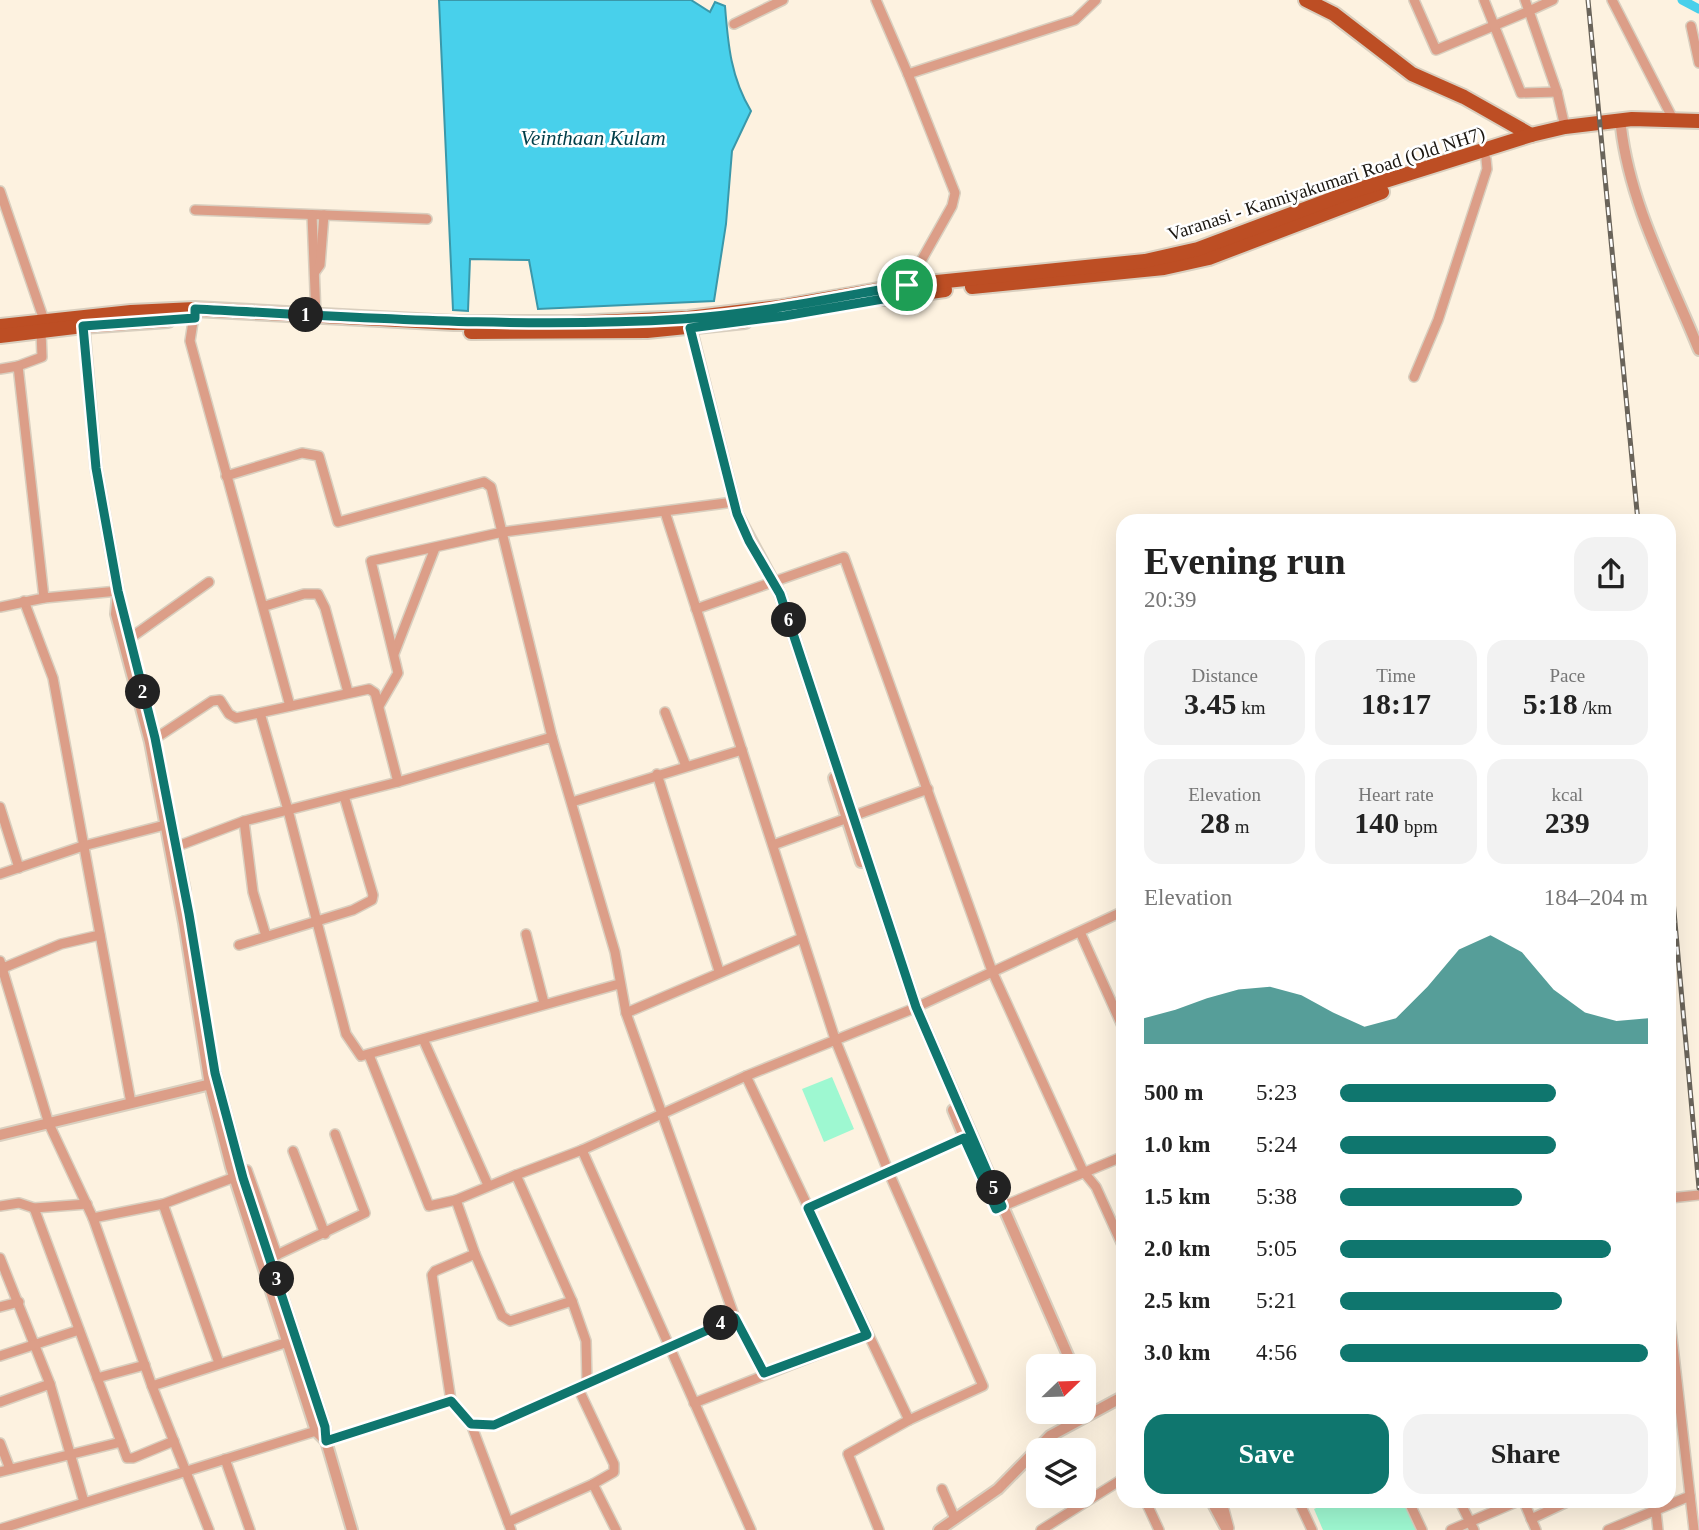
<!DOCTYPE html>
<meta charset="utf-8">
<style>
body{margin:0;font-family:Georgia,serif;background:#f2f2f2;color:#222;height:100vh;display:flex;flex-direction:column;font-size:26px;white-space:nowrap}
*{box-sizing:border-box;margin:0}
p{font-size:23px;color:#767676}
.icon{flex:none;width:38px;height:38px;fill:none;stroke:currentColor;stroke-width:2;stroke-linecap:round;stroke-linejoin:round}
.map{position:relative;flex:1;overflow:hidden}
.details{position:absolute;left:1116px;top:514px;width:560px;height:994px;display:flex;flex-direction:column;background:#fff;border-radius:21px;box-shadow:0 7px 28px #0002}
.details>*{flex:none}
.needle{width:46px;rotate:67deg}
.buttons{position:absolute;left:1026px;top:1354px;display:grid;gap:14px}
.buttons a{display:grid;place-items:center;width:70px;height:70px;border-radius:14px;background:#fff;box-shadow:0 7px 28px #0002;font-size:35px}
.pin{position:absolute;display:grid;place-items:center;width:60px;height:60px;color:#fff;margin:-30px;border:4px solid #fff;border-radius:50%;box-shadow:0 2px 7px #0007}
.km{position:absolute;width:35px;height:35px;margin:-18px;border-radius:50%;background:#222;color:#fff;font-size:19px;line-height:35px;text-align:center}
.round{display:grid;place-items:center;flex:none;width:74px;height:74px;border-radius:21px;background:#f2f2f2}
.overview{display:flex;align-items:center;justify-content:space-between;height:119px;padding:0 28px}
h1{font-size:38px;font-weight:600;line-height:52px}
.figures{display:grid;grid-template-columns:repeat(3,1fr);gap:10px;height:119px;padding:7px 28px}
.figures div{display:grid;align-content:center;border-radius:18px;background:#f2f2f2;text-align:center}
.figures b{font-size:30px;font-weight:600}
.figures small{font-size:19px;font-weight:400}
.figures p{font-size:19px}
.chart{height:196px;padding:14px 28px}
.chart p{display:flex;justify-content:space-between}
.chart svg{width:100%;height:126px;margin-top:7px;fill:#0f766e;opacity:.7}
.cta{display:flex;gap:14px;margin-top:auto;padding:14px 28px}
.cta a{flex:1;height:80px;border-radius:21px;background:#0f766e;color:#fff;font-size:28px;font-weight:600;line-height:80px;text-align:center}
.cta a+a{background:#f2f2f2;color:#222}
ul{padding:0 28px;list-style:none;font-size:23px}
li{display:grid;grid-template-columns:112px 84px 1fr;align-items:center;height:52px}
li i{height:18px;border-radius:9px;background:#0f766e}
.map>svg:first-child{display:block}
</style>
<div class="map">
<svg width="1699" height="1530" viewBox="0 0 1699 1530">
<rect width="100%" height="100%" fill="#fdf2e0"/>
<g fill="#9ef8d1">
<polygon points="832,1077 854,1129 824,1142 802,1089"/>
<polygon points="1330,1502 1403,1502 1416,1530 1323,1530 1314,1509"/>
</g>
<path fill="#48d0eb" stroke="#3a98aa" stroke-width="2" d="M439 0H691L710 12 715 2 725 6C728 45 731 78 751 111L732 151 726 224 714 301 538 309 529 260 470 259 468 311 453 310Z"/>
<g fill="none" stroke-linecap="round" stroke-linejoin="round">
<polyline stroke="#48d0eb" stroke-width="9" points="1682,0 1699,9"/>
<g stroke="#d9cfbf" stroke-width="12">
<g id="minor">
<polyline points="876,0 908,74 1075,20 1096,0"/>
<polyline points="1414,0 1436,50 1529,11 1525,0"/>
<polyline points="1484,0 1521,93 1557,92 1529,11 1553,0"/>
<polyline points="1612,0 1674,121"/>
<polyline points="734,24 783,0"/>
<polyline points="1691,26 1699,63"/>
<polyline points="1557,92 1565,127"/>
<polyline points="0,191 44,320"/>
<polyline points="195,210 427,219"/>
<polyline points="312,215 316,316"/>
<polyline points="315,272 320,265 324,215"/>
<polyline points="907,286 952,206 955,193 908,74"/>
<polyline points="195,309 190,341 290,706"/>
<polyline points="18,366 42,357 41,331"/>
<polyline points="0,369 18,366 44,598"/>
<polyline points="1414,377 1438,320 1487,169 1486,159"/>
<polyline points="226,476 302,453 319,456 338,522 484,482 491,487 552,737"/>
<polyline points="665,512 835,1039 889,1173 983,1386 909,1420 848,1454 879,1530"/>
<polyline points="24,601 53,678 131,1103"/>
<polyline points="265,606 304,594 318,594 325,608 348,692"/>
<polyline points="0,607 44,598 118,591"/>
<polyline points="696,609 844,557 992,971 1083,1171 1096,1187 1124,1249"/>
<polyline points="129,639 209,582"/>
<polyline points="394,654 435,548"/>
<polyline points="379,706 398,673 371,561 503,532 726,503"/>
<polyline points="665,712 686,766"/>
<polyline points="150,742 212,701 220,700 229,714 236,718 369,689 375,693 398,782"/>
<polyline points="657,774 719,971"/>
<polyline points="572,802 742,750"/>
<polyline points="0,807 19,868"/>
<polyline points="244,821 253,892 266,936"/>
<polyline points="773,845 928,789"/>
<polyline points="170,849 244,821 288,810 260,713"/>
<polyline points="0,874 83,846 165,825"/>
<polyline points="1080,932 1124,1030"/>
<polyline points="526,934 544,1003"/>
<polyline points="239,945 353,910 372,900 373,895 344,796"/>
<polyline points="0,961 49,1124 93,1218 152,1386 209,1530"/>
<polyline points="3,968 61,944 100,935"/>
<polyline points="626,1013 802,938"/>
<polyline points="423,1039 488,1185"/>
<polyline points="369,1055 429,1206 456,1200 516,1175"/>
<polyline points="746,1076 909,1420"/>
<polyline points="582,1150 516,1175 572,1301 586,1341 587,1383 735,1318 626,1013 615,952 552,737 398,782 288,810 346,1034 361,1056 619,984"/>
<polyline points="293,1151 325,1234"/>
<polyline points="247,1170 277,1255"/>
<polyline points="1670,1198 1699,1195"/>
<polyline points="456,1200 475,1254"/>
<polyline points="163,1204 219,1363"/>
<polyline points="0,1206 19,1203 34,1208 87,1204"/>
<polyline points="34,1208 121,1442"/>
<polyline points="808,1208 964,1138"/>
<polyline points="996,1209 1124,1156"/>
<polyline points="93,1218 163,1204 235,1177"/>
<polyline points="0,1258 50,1384 84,1502"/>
<polyline points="264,1261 365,1213 335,1134"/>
<polyline points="0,1307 19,1302"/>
<polyline points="735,1318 764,1373"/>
<polyline points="1670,1320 1694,1530"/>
<polyline points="0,1356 79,1330"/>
<polyline points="97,1378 145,1365"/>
<polyline points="152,1386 288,1342"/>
<polyline points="578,1388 614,1464 614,1472 593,1484 616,1530"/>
<polyline points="451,1401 432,1275 435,1271 475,1254 502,1316 510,1321 572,1301"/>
<polyline points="0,1402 50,1384"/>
<polyline points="694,1403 867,1335"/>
<polyline points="471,1424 511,1530"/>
<polyline points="326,1441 451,1401 471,1424 494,1425 587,1383"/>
<polyline points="0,1443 10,1469"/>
<polyline points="225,1459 250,1530"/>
<polyline points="0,1472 121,1442 127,1458 133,1458 174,1441"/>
<polyline points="942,1489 955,1519"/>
<polyline points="1146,1502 1159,1530"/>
<polyline points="1222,1502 1229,1528"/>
<polyline points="1299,1502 1312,1530"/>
<polyline points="1409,1502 1422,1530"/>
<polyline points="1460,1502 1474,1530"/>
<polyline points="1524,1502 1536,1530"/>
<polyline points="1655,1502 1658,1530"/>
<polyline points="1531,1519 1567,1502"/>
<polyline points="508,1522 593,1484"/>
<polyline points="0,1529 316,1431"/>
<polyline points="751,1530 582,1150 746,1076 910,1010 1124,911"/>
<polyline points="1041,1530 1124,1478"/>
<polyline points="1451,1530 1516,1502"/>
<polyline points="1608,1530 1690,1496"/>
</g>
</g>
<g stroke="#d9cfbf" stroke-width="14">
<g id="tertiary">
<path d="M1621 127C1630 205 1670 278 1699 350"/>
<polyline points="83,319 96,468 118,591 116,614 150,742 184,923 210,1085 231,1167 316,1431 326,1441 352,1530"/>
<polyline points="689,321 737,514 780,594 916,1007 1073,1367"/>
<polyline points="119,596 131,645"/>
<polyline points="834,778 861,862"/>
<polyline points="172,828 185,891"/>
<polyline points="214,1069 243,1178 325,1427 326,1441"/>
<polyline points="953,1110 974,1160"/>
<polyline points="0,1135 215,1083"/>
<polyline points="1083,1390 1090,1412"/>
<polyline points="1212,1502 1227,1530"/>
<polyline points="939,1530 998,1489 1050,1436 1124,1396"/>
</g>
</g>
<g stroke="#d9cfbf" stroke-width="18">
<g id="primary">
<polyline points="1306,0 1334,14 1412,74 1464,97 1531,135"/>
<polyline points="972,287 1164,268 1209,258 1382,192"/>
<polyline points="885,298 945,290"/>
<polyline points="0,326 131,312 195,309 454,323 571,323 688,318 780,307 907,285 1145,261 1198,249 1353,191 1531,135 1565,127 1632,119 1699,121"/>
<polyline points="471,332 647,331 745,321"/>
<polyline points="0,336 83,326 168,320"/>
</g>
</g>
<use href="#minor" stroke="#dc9e88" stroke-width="9"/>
<use href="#tertiary" stroke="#dc9e88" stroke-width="10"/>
<use href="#primary" stroke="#bd4e24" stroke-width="14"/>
<g stroke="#6a645a" stroke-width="5">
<g id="rail">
<polyline points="1588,0 1638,522"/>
<polyline points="1670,867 1699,1188"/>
</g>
</g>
<use href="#rail" stroke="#fff" stroke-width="2.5" stroke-dasharray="8" stroke-linecap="butt"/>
</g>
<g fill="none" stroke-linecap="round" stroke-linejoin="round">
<g stroke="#fff" stroke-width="14">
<path id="route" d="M907 285 906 295 784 316 690 328 737 514 749 541 780 594 916 1007 1002 1206 996 1209 964 1138 808 1208 867 1335 764 1373 735 1318 494 1425 471 1424 451 1401 326 1441 325 1427 243 1178 215 1073 189 914 155 738 118 591 96 468 83 326 195 318V309C358 317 519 329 682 319 757 314 832 298 907 285Z"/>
</g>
<use href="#route" stroke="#0f766e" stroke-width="9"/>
</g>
<g text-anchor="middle" stroke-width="5" stroke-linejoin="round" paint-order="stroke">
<g font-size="19" fill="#1b1711" stroke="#fff">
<text transform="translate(1326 183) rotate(-18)" y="7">Varanasi - Kanniyakumari Road (Old NH7)</text>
</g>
<g font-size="21" font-style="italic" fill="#003e49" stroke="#fff">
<text x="593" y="145">Veinthaan Kulam</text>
</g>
</g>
</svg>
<div class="buttons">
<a><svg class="needle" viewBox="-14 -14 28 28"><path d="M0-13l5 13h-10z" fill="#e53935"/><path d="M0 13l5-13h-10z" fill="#767676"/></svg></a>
<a><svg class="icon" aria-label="layers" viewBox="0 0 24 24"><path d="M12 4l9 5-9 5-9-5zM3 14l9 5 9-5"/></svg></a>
</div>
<div class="pin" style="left:907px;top:285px;background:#1e9e55"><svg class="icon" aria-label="arrive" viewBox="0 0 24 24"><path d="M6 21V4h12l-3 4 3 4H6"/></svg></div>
<b class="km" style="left:306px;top:315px">1</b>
<b class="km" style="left:143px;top:692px">2</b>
<b class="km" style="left:277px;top:1279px">3</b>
<b class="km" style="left:721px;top:1323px">4</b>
<b class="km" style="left:994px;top:1188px">5</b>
<b class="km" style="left:789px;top:620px">6</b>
<section class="details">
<div class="overview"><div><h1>Evening run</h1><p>20:39</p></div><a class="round"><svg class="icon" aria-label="share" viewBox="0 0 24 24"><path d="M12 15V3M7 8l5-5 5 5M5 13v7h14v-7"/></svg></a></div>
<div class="figures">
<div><p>Distance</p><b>3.45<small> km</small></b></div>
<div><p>Time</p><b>18:17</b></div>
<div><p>Pace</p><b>5:18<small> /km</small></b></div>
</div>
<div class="figures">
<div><p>Elevation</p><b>28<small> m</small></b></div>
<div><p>Heart rate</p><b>140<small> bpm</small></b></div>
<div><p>kcal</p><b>239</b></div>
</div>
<div class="chart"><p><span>Elevation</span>184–204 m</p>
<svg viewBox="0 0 160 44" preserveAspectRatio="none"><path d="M0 44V35L10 32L20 28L30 25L40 24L50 27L60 33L70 38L80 35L90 24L100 11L110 6L120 12L130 25L140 33L150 36L160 35V44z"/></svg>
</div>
<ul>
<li><b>500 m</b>5:23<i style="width:70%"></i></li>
<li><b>1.0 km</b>5:24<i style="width:70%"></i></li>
<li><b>1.5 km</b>5:38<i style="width:59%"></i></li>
<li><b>2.0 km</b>5:05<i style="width:88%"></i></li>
<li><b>2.5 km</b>5:21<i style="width:72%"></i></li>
<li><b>3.0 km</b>4:56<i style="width:100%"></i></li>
</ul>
<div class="cta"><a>Save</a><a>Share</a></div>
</section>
</div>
